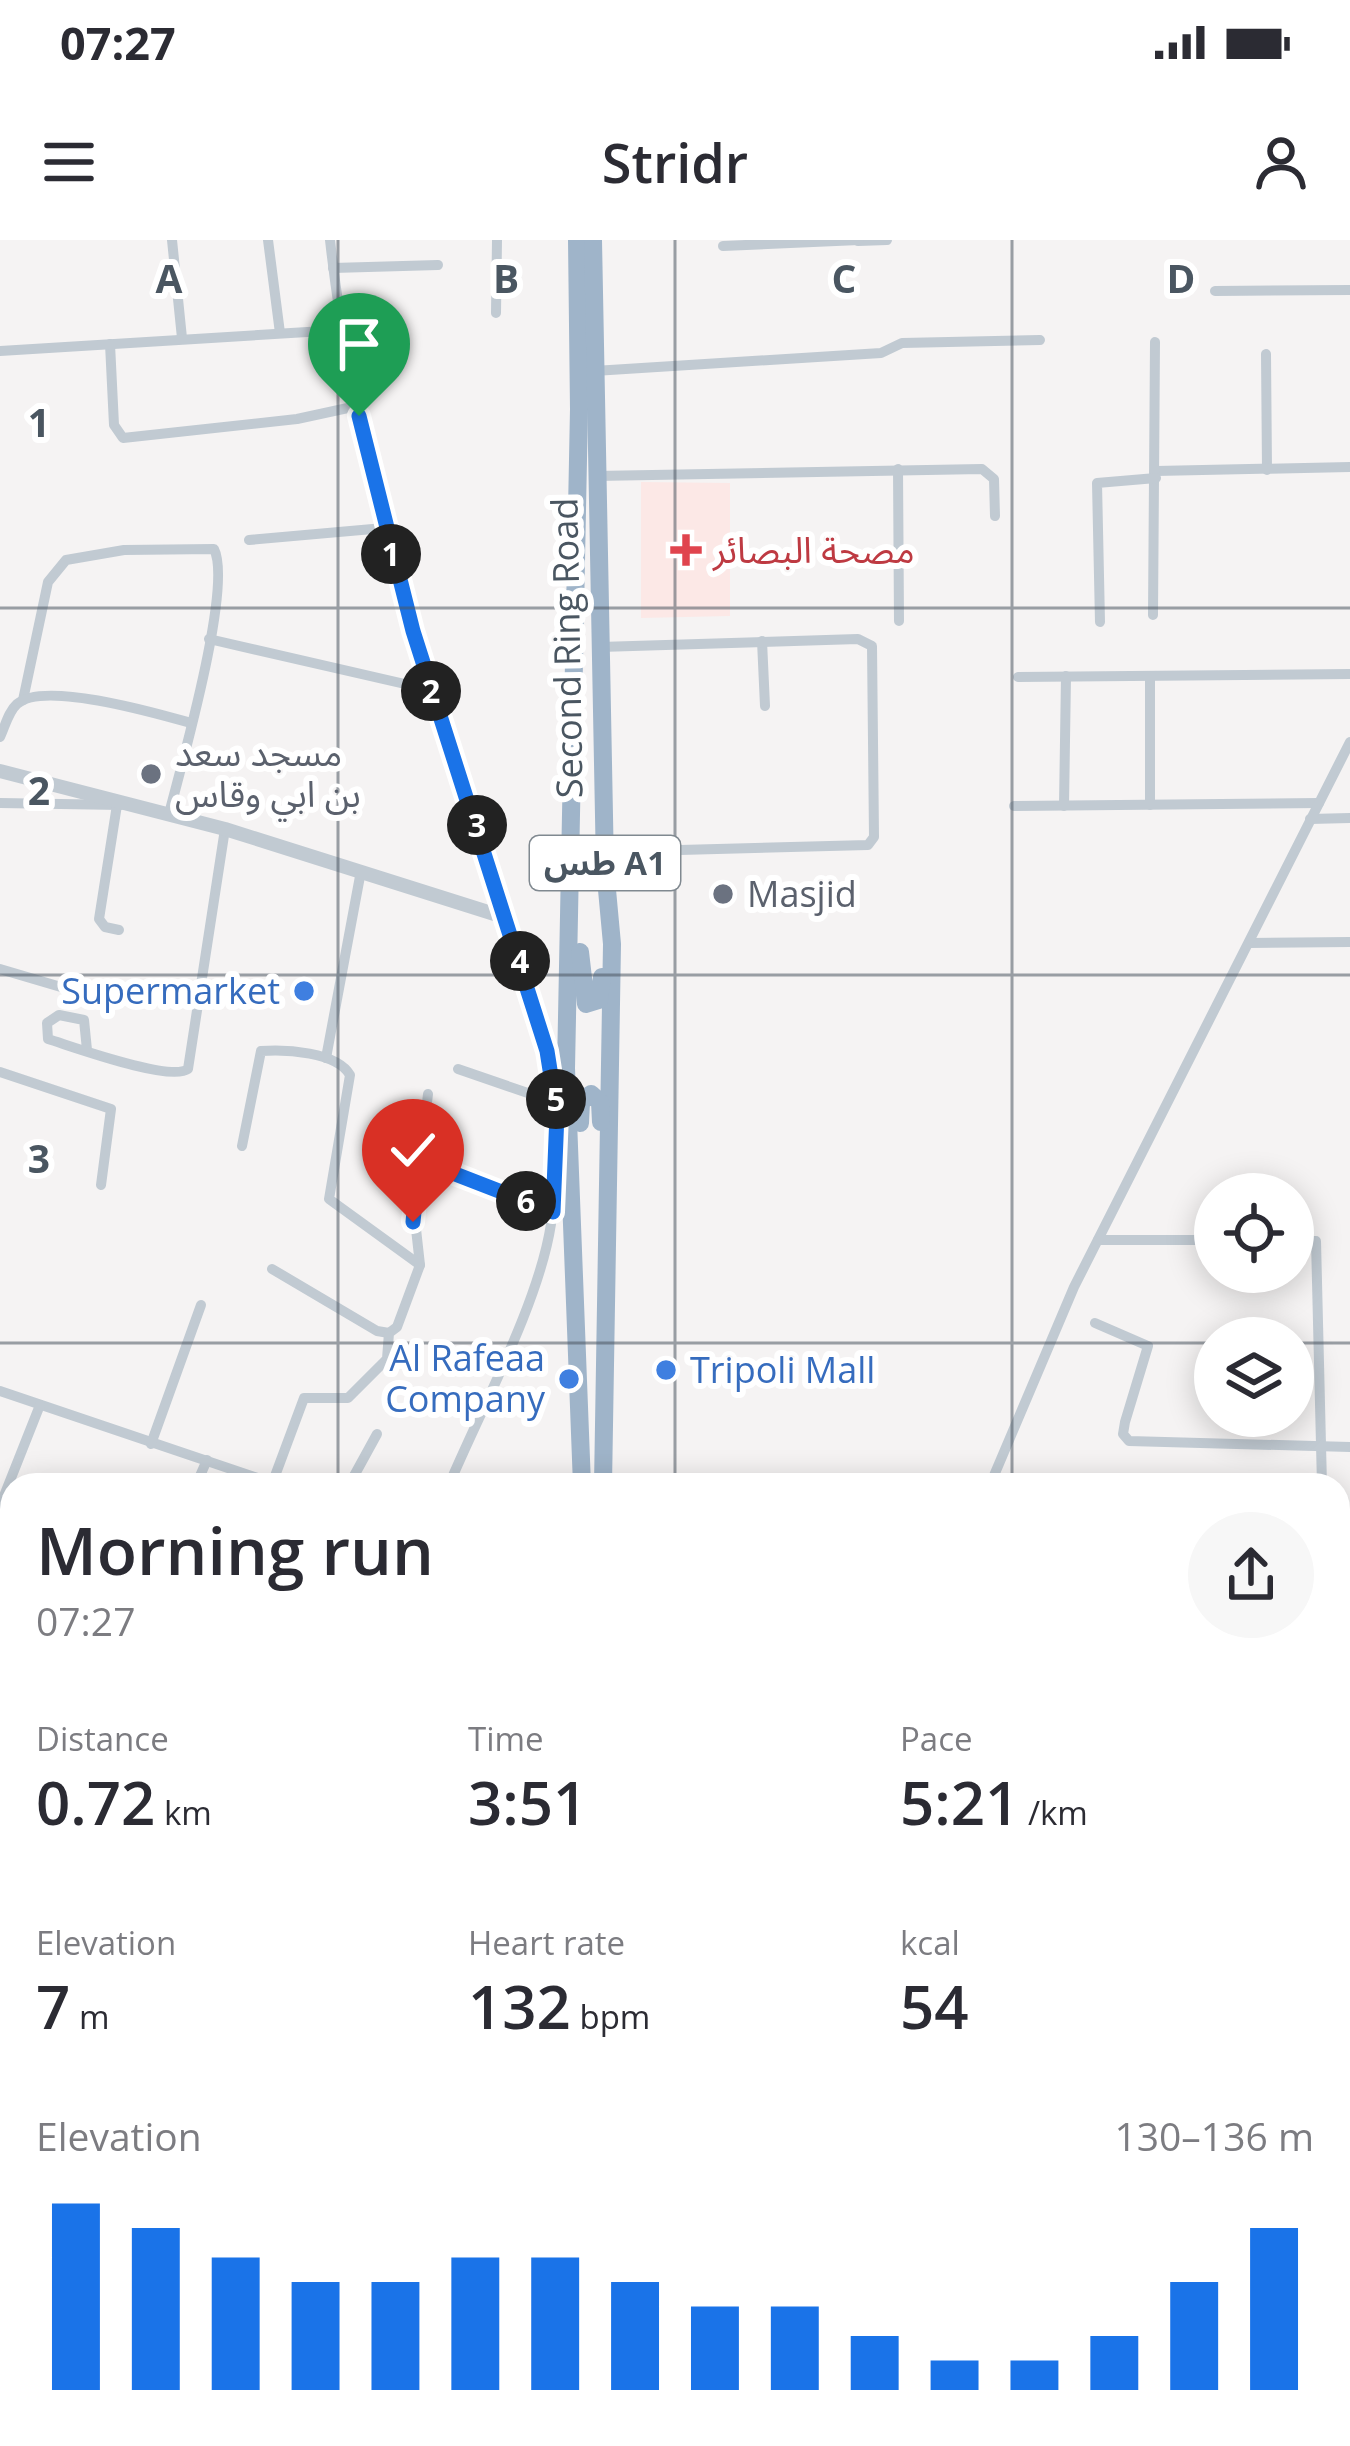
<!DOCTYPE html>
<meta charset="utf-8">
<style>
body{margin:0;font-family:"Open Sans","Noto Sans Arabic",sans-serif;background:#f7f7f7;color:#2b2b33;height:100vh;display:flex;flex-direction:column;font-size:45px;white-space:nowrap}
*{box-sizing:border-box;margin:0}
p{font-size:39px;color:#7c7c81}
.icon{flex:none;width:66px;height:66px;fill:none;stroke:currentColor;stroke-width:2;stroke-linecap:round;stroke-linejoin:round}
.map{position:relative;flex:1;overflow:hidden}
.side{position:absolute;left:0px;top:1233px;width:1350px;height:975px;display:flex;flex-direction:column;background:#fff;border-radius:36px 36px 0 0;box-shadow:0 6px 30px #0003}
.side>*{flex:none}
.fabs{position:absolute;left:1194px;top:933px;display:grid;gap:24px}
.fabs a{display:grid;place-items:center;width:120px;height:120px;border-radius:50%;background:#fff;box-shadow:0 6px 30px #0003;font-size:60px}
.pin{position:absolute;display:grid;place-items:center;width:102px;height:102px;color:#fff;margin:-123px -51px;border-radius:50% 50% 50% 0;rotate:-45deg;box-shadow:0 0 12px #0007}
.pin .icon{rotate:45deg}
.km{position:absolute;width:60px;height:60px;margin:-30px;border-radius:50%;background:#222;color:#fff;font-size:33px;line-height:60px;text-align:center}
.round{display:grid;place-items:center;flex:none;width:126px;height:126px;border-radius:63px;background:#f7f7f7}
.headline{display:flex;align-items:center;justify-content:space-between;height:204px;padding:0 36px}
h1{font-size:66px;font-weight:600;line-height:90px}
.stats{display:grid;grid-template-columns:repeat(3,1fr);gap:18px;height:204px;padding:12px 36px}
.stats div{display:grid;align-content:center}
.stats b{font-size:60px;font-weight:600}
.stats small{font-size:33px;font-weight:400}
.stats p{font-size:33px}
.chart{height:336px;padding:24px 36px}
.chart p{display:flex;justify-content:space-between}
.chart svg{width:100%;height:216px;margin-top:12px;stroke:#1a73e8;stroke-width:6}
.status{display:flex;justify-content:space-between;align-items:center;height:84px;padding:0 60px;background:#fff;direction:ltr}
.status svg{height:33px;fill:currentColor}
header{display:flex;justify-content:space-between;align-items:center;height:156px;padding:0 36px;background:#fff;font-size:54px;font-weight:600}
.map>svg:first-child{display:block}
</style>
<div class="status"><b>07:27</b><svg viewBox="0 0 49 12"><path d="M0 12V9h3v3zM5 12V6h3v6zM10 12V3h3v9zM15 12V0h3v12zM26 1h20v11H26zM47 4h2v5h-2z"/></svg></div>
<header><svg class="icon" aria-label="menu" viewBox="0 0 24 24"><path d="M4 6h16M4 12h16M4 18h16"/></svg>Stridr<svg class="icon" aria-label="person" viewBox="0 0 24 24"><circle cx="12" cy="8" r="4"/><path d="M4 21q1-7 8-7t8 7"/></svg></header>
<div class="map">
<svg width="1350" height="2206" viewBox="0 0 1350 2206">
<rect width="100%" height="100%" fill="#f5f3f3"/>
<polygon fill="#fce8e6" points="641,242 730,243 730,376 641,378"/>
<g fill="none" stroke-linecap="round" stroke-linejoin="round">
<g stroke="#c1cad2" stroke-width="10">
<polyline points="172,0 182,98"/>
<polyline points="268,0 280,93"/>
<path d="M330 0C347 153 384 303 431 450 485 618 579 805 551 984 539 1063 481 1169 449 1245"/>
<polyline points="858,1 887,0"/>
<polyline points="723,6 859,0"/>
<polyline points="333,28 438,25"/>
<polyline points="1215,51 1350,50"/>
<polyline points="496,73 497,0"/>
<polyline points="110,104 114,185 123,198 297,179 357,166"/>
<polyline points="0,111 340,90"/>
<polyline points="1266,114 1267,230"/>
<polyline points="594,131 881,113 902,103 1040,100"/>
<polyline points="898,229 899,381"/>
<polyline points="1156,231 1350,227"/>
<polyline points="596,236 982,229 994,239 995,276"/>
<polyline points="249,300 384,288"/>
<polyline points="1153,375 1155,102"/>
<polyline points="1100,382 1097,243 1156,238"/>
<polyline points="209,399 431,450"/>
<polyline points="762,401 765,466"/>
<polyline points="600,407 858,399 872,406 874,597 868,605 605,612"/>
<polyline points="1150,436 1150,565"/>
<polyline points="1018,437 1350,434"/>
<path d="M23 460 48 342 66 320 124 310 214 309C233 346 181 526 169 574"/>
<path d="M0 497C5 487 8 472 17 464 43 440 159 474 191 483"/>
<polyline points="0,563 121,565"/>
<polyline points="117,565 99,679 105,687 119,690"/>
<polyline points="1014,566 1319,563"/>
<polyline points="1064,566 1066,436"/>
<polyline points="1310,579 1350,578"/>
<polyline points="1249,703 1350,702"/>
<polyline points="0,729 105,760"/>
<path d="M87 810 84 780 59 775 47 783 48 799C74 807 170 842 188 829L225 589"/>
<polyline points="326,818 361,631"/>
<polyline points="458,829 557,863"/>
<polyline points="0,832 111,869 101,945"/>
<path d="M242 906 261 811C285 809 337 812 350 835L329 959 420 1025"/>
<polyline points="419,920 553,972"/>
<polyline points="1098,1000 1215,1000"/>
<polyline points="1293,1001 1316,1001 1322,1245"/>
<polyline points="272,1029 377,1091 389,1093"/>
<polyline points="1095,1083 1148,1106 1125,1182 1123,1194 1129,1201 1350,1207"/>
<polyline points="0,1151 275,1244"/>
<polyline points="151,1204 201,1065"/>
<polyline points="272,1244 304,1158 348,1158 387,1119 389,1093 397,1087 420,1025 414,971 428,854"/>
<polyline points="196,1245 207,1220"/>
<polyline points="349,1245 377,1194"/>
<polyline points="990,1245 1074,1047 1350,502"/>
<polyline points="0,1266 40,1165"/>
<polyline points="1338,1274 1350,1274"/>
<polyline points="0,1340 12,1345"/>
<polyline points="0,1439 12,1417"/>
<polyline points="1338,1455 1350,1455"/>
<polyline points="1338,1514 1350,1514"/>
<polyline points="11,1548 12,1548"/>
<polyline points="1338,1598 1350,1598"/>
<polyline points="0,1617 12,1643"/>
<polyline points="0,1704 12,1670"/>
<polyline points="1338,1770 1350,1772"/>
<polyline points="0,1815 12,1818"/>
<polyline points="0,1869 12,1843"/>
<polyline points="1338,2134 1350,2135"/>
<polyline points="125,2196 158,2206"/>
<polyline points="262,2196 269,2206"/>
<polyline points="616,2196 616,2206"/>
<polyline points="946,2196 946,2206"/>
<polyline points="1215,2196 1215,2206"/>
<polyline points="201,2206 204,2196"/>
</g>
<polyline stroke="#c1cad2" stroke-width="14" points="0,531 225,589 507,678"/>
<g stroke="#9fb4c9" stroke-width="18">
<polyline points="577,0 579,169 566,828 582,1245"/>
<polyline points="593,0 605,628 612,704 603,1245"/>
<polyline points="580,712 586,764 599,760 602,737"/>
<polyline points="580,883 581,862 591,854 600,862 601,882"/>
<polyline points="313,2196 318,2206"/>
<polyline points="566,2196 567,2206"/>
<polyline points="606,2196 606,2206"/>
<polyline points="419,2206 425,2196"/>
<polyline points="436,2206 442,2196"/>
</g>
</g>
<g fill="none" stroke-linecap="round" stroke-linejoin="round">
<g stroke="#fff" stroke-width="24">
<polyline id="route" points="359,176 413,391 547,811 557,874 553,972 419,920 413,982"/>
</g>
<use href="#route" stroke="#1a73e8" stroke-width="15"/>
</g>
<path fill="none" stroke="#4a5661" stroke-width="3" stroke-opacity="0.55" d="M338 0V1245M675 0V1245M1012 0V1245M0 368H1350M0 735H1350M0 1103H1215M1293 1103H1350M0 1471H12M1338 1471H1350M0 1838H12M1338 1838H1350M338 2196V2206M675 2196V2206M1012 2196V2206"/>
<path fill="#e0444e" stroke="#fff" stroke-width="4.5" d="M680 292h12v12h12v12h-12v12h-12v-12h-12v-12h12z"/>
<g fill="#6b7280" stroke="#fff" stroke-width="4.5">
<circle cx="151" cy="534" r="12"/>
<circle cx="723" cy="654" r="12"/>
</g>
<g fill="#3f7fe0" stroke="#fff" stroke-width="4.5">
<circle cx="304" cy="751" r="12"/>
<circle cx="666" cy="1130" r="12"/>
<circle cx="569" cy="1139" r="12"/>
</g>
<g text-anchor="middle" stroke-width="12" stroke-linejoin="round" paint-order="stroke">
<rect fill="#fff" stroke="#808990" stroke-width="3" x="530" y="596" width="150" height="54" rx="9"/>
<g font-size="33" font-weight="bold" fill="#4a5661">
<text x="605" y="635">طس A1</text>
</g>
<g font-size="36" fill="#be3a42" stroke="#fff" text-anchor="start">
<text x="713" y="323">مصحة البصائر</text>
</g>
<g font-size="36" fill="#4a5661" stroke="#fff">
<text transform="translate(567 408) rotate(-91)" y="13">Second Ring Road</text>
</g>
<g font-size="36" fill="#5b616d" stroke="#fff" text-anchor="start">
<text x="175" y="526">مسجد سعد<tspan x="175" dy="41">بن ابي وقاس</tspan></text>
<text x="747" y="667">Masjid</text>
</g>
<g font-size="36" fill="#366cbe" stroke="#fff" text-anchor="end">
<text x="280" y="764">Supermarket</text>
<text x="545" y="1131">Al Rafeaa<tspan x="545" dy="41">Company</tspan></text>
<text x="690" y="1143" text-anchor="start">Tripoli Mall</text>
</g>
</g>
<g font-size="39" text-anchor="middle" font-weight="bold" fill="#4a5661" stroke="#fff" stroke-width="12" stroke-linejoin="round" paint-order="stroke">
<text x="169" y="53">A</text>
<text x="506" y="53">B</text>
<text x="844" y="53">C</text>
<text x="1181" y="53">D</text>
<text x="39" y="197">1</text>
<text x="39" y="565">2</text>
<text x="39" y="933">3</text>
</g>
</svg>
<div class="fabs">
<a><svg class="icon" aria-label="locate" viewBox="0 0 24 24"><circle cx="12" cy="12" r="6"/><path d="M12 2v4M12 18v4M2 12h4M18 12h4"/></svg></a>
<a><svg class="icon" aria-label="layers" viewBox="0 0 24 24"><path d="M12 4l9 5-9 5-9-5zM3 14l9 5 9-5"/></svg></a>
</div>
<div class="pin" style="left:359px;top:176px;background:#1e9e55"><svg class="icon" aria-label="arrive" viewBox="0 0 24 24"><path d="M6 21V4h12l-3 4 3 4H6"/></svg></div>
<div class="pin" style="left:413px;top:982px;background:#d93025"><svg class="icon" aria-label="check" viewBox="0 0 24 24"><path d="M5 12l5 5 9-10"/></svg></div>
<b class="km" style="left:391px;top:314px">1</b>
<b class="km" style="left:431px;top:451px">2</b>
<b class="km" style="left:477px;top:585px">3</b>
<b class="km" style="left:520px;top:721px">4</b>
<b class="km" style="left:556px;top:859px">5</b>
<b class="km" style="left:526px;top:961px">6</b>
<section class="side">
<div class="headline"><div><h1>Morning run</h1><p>07:27</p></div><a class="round"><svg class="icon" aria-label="share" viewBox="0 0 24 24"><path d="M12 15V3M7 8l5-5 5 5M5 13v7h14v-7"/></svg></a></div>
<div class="stats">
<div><p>Distance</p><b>0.72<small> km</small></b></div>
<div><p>Time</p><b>3:51</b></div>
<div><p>Pace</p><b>5:21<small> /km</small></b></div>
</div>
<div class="stats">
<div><p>Elevation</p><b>7<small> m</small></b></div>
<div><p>Heart rate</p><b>132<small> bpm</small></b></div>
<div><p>kcal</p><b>54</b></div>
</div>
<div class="chart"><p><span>Elevation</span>130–136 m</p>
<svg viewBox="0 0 160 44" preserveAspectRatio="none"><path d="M5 44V6M15 44V11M25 44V17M35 44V22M45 44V22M55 44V17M65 44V17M75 44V22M85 44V27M95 44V27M105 44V33M115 44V38M125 44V38M135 44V33M145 44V22M155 44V11"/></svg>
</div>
</section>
</div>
